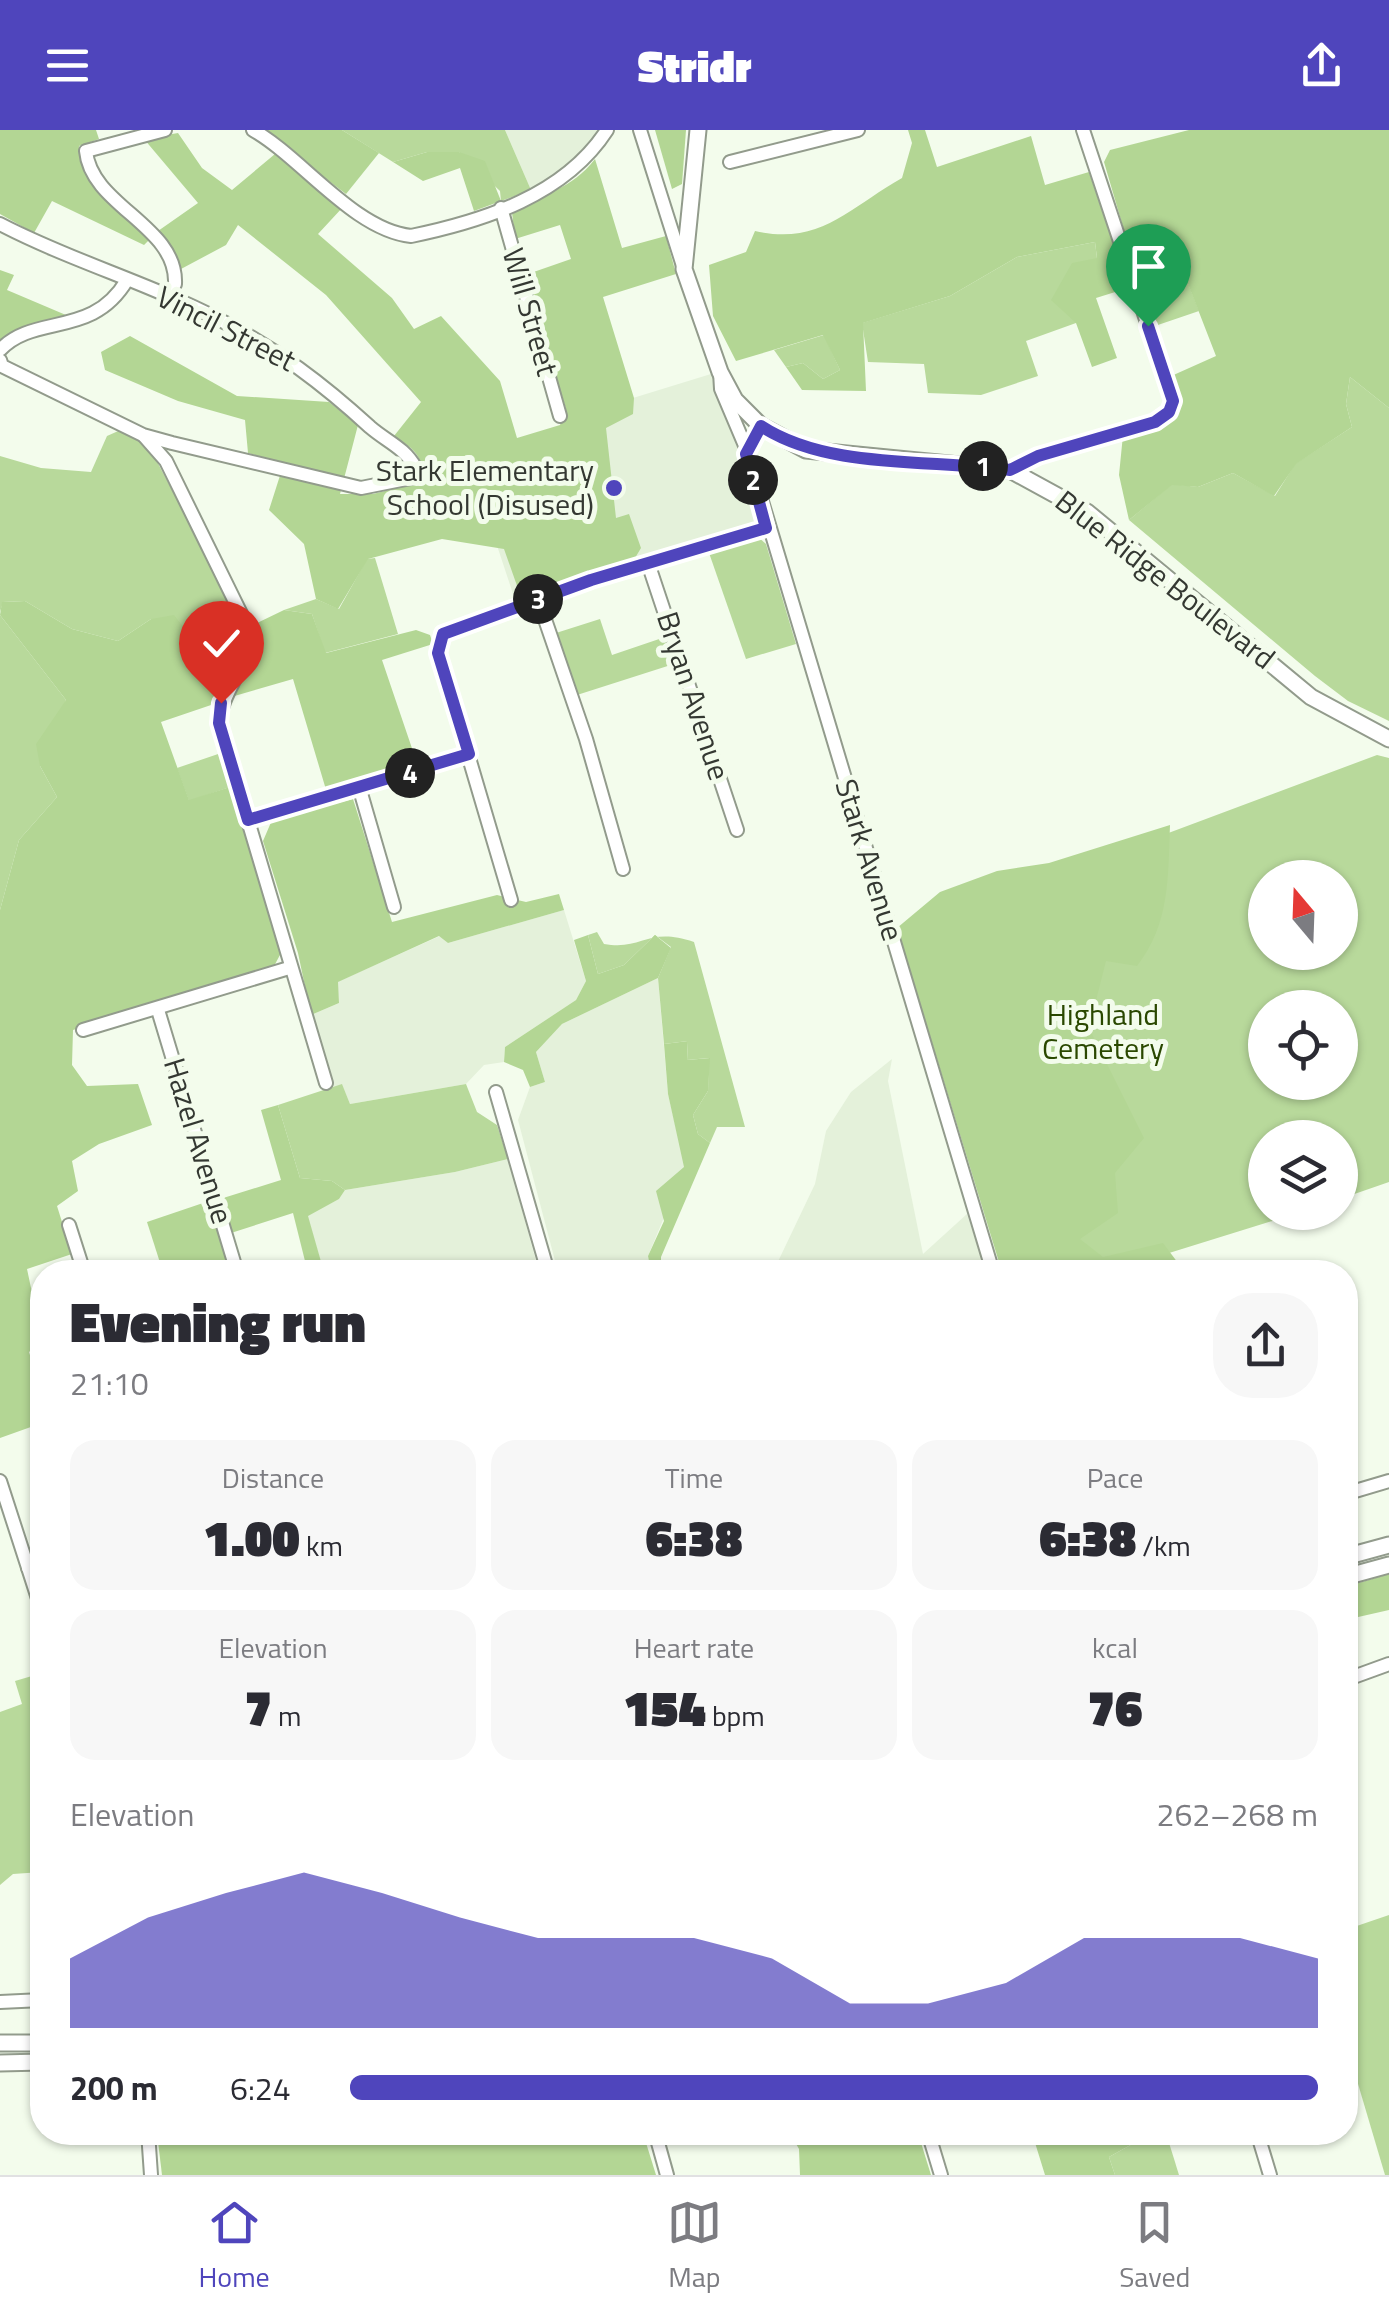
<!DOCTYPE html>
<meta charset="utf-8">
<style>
body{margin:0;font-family:"Titillium Web",sans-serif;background:#f7f7f7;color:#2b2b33;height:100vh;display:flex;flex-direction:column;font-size:38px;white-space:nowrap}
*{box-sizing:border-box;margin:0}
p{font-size:32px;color:#7c7c81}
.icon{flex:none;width:55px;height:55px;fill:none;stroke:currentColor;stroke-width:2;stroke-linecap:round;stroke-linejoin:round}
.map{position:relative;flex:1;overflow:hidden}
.panel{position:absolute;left:30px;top:1130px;width:1328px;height:885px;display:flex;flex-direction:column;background:#fff;border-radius:40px;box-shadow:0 2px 8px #0004}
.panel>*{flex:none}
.needle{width:65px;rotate:341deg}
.controls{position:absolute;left:1248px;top:730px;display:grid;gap:20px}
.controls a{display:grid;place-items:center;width:110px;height:110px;border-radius:50%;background:#fff;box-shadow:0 2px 8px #0004;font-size:50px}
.pin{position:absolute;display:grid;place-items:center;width:85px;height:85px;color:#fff;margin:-102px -42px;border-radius:50% 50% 50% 0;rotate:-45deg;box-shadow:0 0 10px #0007}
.pin .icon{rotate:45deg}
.km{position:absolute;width:50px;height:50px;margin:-25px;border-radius:50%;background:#222;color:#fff;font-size:28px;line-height:50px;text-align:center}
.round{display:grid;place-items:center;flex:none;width:105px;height:105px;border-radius:40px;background:#f7f7f7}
.headline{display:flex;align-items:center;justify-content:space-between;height:170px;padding:0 40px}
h1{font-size:55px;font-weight:800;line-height:75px}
.stats{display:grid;grid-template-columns:repeat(3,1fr);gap:15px;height:170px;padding:10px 40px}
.stats div{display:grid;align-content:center;border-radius:25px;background:#f7f7f7;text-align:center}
.stats b{font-size:50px;font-weight:800}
.stats small{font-size:28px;font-weight:400}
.stats p{font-size:28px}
.chart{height:280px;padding:20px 40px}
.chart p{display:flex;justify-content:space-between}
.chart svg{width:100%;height:180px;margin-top:10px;fill:#4f45bc;opacity:.7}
ul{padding:0 40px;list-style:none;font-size:32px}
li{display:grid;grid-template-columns:160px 120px 1fr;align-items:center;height:75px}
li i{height:25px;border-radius:12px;background:#4f45bc}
header{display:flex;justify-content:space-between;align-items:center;height:130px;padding:0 40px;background:#4f45bc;color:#fff;font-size:45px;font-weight:800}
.menu{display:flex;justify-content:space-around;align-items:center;height:140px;border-top:2px solid #e1e1e2;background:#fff;font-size:28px;color:#7c7c81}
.menu a{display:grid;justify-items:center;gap:5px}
.menu .selected{color:#4f45bc}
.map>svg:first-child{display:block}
</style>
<header><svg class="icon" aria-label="menu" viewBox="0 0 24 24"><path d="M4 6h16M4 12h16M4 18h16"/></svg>Stridr<svg class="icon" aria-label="share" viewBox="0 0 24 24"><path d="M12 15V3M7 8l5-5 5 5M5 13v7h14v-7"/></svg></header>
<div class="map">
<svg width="1389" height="2045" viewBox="0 0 1389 2045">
<rect width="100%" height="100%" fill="#f3fcec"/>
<g fill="#e4f1da">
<polygon points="505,0 600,0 566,43 531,60"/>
<polygon points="711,244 737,317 756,392 516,473 469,331 570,299 568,288"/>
<polygon points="564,780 586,851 576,870 505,917 504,932 484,935 466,954 350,974 342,955 334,957 311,885 339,873 337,852 440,806 448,813"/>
<polygon points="658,848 668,964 685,1037 648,1126 651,1142 558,1142 518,990 530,957 545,952 536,922 562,894"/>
<polygon points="892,929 888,951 923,1124 967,1084 986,1142 773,1142 815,1054 826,1001 851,962"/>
<polygon points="508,1029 539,1142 324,1142 307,1085 339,1069 345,1060 455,1042"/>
</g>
<g fill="#b8d99b" fill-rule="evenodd">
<polygon points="342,0 505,0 531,60 501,71 500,61 459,22 427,22 393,32"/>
<polygon points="1095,112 1097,128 1076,193 1026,211 1038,246 981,265 928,263 924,234 868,232 862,193 950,166 1017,127"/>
<polygon points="1183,140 1199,181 1152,197 1140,155"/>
<polygon points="824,205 840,240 823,249 803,233 786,237 774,220"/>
<polygon points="1350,247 1389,278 1389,591 1348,571 1315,546 1129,390 1172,354 1198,357 1233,343 1275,366 1295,334 1352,297 1346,274"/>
<polygon points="125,298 151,320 237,485 192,508 151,489 118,511 72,499 25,471 3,472 0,482 0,326 41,338 91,342 107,306"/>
<polygon points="757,406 766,414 796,514 746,529 708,420"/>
<polygon points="375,428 398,504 325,523 312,484 284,480 316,469 339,479 367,429"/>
<polygon points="0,485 66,570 40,636 57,667 19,710 0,780"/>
<polygon points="600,489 612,525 668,506 677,533 577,565 556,503"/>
<polygon points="224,622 233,656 189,671 177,638"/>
<path d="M1377 625 1389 628V1052L1340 1069V1008H1265V1082L1298 1083 1108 1142H1007L901 803ZM1265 748H1340V822H1265ZM1265 878H1340V952H1265Z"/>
<path d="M597 802 604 814C643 821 647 796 694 812L745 997H717L710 1013 698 1004 693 985 708 961 709 928 687 930 688 911 664 914 658 848 671 817 655 805 624 835 598 844 588 805Z"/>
<polygon points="342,954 350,974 466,954 477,982 497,995 508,1029 455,1042 345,1060 332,1051 300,1048 278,975"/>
<polygon points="42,1543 42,1742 13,1744 0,1755 0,1582 22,1574 15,1551"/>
<polygon points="1389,1785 1389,2045 1385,2045 1345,1910 1345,1800"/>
<polygon points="1152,2003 1166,2003 1179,2045 1115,2045 1109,2027"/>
</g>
<g fill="#b3d694">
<polygon points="0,0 96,0 99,9 79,16 86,45 150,109 144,115 52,71 34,103 0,84"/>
<polygon points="262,0 342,0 379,23 346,64"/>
<polygon points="655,0 686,0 682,54 672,59"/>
<path d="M908 0H925L937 37 1031 6 1045 55 1089 42 1128 158 1096 168 1117 228 1092 237 1076 193 1051 170 1072 133 1097 128 1095 112 1017 127 950 166 863 193 866 261 802 260 786 237 803 233 823 249 840 240 823 205 736 231 713 186 709 135 746 122 755 101C821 116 850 77 902 48L912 13Z"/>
<polygon points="1189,0 1389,0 1389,278 1350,247 1346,274 1352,297 1296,334 1274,366 1233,343 1198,357 1172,355 1129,390 1119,345 1123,305 1170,291 1174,286 1169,247 1216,226 1183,141 1140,155 1104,32 1110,20"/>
<path d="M178 3 202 38 232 60 275 24 343 77 318 104 392 168 414 199 441 186 500 251 517 308 560 295 566 279 525 145 571 129 560 95 515 109 512 82C543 63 571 60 595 29L622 118 666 106 676 144 603 167 634 268 633 284 606 298 616 388 629 384 641 418 635 428 521 467 504 419 442 409 368 429 338 479 316 469 304 414 269 380 284 333 248 323 245 290 178 271 105 240 101 222 130 206 237 266 329 272 358 295 340 364H373L416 353C428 328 414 319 394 306L421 272 326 165 238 95 226 115 181 139 158 101 198 73 144 9Z"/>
<polygon points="427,22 459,22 485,31 501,71 474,81 460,38 423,51 393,32"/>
<polygon points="0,140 14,145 7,160 73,188 11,204 0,211"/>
<polygon points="25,471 72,499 118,511 151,489 174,485 192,508 237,485 242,518 214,574 161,592 189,670 233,656 281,823 273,838 73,900 72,935 87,956 138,954 152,995 99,1014 72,1031 78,1061 57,1076 72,1124 27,1139 42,1210 29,1222 42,1263 42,1293 0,1308 0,780 19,710 57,667 40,636 36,614 66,570 0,485 2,472"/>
<polygon points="284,480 312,484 326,523 416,500 430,505 433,514 382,530 418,636 327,663 293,549 231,567 255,515 255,494"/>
<polygon points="353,669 392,792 497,765 526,772 559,764 564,780 448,813 439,806 338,852 339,873 311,885 298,823 263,711 272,690"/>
<path d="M1170 695C1168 747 1170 794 1137 836L1106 831 1089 898 1144 1008 1115 1043 1118 1083 1080 1109 1103 1127 1163 1113 1181 1137 1179 1142H1002L897 798 940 762 997 741 1049 733Z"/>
<polygon points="588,805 598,844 624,835 655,805 671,818 658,848 562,894 536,922 545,952 530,957 523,940 504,932 505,917 576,870 586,851 574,810"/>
<polygon points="688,911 687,930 710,928 708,961 693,985 698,1004 710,1013 661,1127 661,1142 651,1142 648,1126 664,1091 656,1061 684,1037 668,964 664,914"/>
<polygon points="278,975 300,1048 332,1051 345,1060 339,1069 308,1086 324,1142 284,1142 306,1135 293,1083 231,1103 220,1069 281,1050 261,980"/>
<polygon points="209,1071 231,1142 163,1142 147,1092"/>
<polygon points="1389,1444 1389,1480 1345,1490 1345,1457"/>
<polygon points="157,2003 643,2003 656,2045 162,2045"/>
<polygon points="790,2003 918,2003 931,2045 800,2045 799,2019"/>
<polygon points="1032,2003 1032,2002 1152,2003 1109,2027 1115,2045 1045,2045"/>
</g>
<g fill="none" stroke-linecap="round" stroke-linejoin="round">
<g stroke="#929b8c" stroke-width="16">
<g id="minor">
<path d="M165 0 86 21C91 76 178 96 175 154L165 167"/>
<path d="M253 0C301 27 354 100 411 106 484 91 565 65 607 0"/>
<polyline points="640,0 683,136"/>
<polyline points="730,32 858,0"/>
<polyline points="501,78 560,286"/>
<path d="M0 94C71 131 149 153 220 190 277 219 323 254 370 297 386 311 405 318 415 337L411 348 361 358 172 313 143 305 2 236 0 230"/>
<path d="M0 220C35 183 92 209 127 150"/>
<polyline points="720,242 721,259 746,318 993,1142"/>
<path d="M144 306 166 331 248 498C253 534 222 558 219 593L326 953"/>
<polyline points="1010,340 1038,326 1155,292 1169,283 1173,271 1083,0"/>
<polyline points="648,433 737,700"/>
<polyline points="538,469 586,609 623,739"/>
<polyline points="360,660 394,777"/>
<polyline points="248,690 469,624"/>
<polyline points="511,770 438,523 443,504 591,450 766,398"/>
<polyline points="158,880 237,1142"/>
<polyline points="83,900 289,838"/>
<polyline points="496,962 548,1142"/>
<polyline points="69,1095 84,1142"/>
<polyline points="0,1351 42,1481"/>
<polyline points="1345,1364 1389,1351"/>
<polyline points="28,1438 42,1420"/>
<polyline points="1345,1550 1389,1534"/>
<polyline points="0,1872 42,1870"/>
<polyline points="148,2002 151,2045"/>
<polyline points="655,2002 667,2045"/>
<polyline points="928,2002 941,2045"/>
<polyline points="1257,2002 1270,2045"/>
</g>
</g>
<g stroke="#929b8c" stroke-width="19">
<g id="major">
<polyline points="698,0 684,139 720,242 735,270 761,296 806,320 1010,340 1087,382 1311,567 1389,609"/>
<polyline points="1345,1427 1389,1415"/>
<polyline points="1345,1447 1389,1435"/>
<polyline points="0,1913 42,1913"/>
<polyline points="0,1933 42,1932"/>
</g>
</g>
<use href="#minor" stroke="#fff" stroke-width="12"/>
<use href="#major" stroke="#fff" stroke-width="15"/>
</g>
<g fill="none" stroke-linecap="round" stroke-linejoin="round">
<g stroke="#fff" stroke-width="20">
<path id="route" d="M221 573 219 593 248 690 469 624 438 523 443 504 591 450 766 398 746 324 761 296C828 340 932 329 1010 340L1038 326 1155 292 1169 282 1173 271 1148 196"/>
</g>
<use href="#route" stroke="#4f45bc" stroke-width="12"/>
</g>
<circle fill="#4f45bc" stroke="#f3fcec" stroke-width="4" cx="614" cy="358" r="10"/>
<g text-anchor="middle" stroke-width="10" stroke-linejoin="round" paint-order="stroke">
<g font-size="30" fill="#343832" stroke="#f3fcec">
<text transform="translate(530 182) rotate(74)" y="10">Will Street</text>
<text transform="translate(226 199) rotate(27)" y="10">Vincil Street</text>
<text transform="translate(1165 450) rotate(38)" y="10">Blue Ridge Boulevard</text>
<text transform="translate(693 566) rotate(72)" y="10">Bryan Avenue</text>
<text transform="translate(869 730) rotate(73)" y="10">Stark Avenue</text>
<text transform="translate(198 1011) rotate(73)" y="10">Hazel Avenue</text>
</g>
<g font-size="30" fill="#343832" stroke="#f3fcec" text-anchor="end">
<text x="594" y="351">Stark Elementary<tspan x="594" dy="34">School (Disused)</tspan></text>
</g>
<g font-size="30" fill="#2a4800" stroke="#f3fcec">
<text x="1103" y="895">Highland<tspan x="1103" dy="34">Cemetery</tspan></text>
</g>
</g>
</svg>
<div class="controls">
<a><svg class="needle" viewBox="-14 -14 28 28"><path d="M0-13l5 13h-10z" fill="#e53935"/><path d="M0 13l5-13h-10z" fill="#7c7c81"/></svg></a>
<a><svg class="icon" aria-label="locate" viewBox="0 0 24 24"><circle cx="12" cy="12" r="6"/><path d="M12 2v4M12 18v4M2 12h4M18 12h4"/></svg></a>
<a><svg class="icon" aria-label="layers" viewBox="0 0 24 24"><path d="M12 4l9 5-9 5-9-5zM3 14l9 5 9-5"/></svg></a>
</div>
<div class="pin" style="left:1148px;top:196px;background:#1e9e55"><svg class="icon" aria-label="arrive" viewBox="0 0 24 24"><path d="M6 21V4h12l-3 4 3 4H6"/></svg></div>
<div class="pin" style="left:221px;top:573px;background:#d93025"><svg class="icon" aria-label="check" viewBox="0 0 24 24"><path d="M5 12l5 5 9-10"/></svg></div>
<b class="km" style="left:983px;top:336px">1</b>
<b class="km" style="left:753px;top:350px">2</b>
<b class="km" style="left:538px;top:469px">3</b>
<b class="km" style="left:410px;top:643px">4</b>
<section class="panel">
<div class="headline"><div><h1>Evening run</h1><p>21:10</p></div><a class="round"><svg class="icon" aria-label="share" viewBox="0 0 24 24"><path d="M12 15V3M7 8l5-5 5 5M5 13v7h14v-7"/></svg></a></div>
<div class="stats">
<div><p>Distance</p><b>1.00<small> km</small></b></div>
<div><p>Time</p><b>6:38</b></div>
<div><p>Pace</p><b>6:38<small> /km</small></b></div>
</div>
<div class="stats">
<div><p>Elevation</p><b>7<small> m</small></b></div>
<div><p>Heart rate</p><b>154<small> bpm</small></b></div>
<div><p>kcal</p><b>76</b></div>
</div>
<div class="chart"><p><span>Elevation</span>262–268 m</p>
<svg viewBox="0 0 160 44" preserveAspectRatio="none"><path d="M0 44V27L10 17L20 11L30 6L40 11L50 17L60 22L70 22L80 22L90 27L100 38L110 38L120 33L130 22L140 22L150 22L160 27V44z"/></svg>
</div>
<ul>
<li><b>200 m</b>6:24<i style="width:100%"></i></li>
</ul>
</section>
</div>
<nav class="menu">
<a class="selected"><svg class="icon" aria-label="home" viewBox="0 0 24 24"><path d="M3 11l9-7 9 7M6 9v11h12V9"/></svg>Home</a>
<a><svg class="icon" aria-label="map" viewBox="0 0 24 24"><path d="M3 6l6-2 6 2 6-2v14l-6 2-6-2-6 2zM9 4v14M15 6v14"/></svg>Map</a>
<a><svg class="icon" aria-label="saved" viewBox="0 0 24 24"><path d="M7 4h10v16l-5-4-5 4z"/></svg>Saved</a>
</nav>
